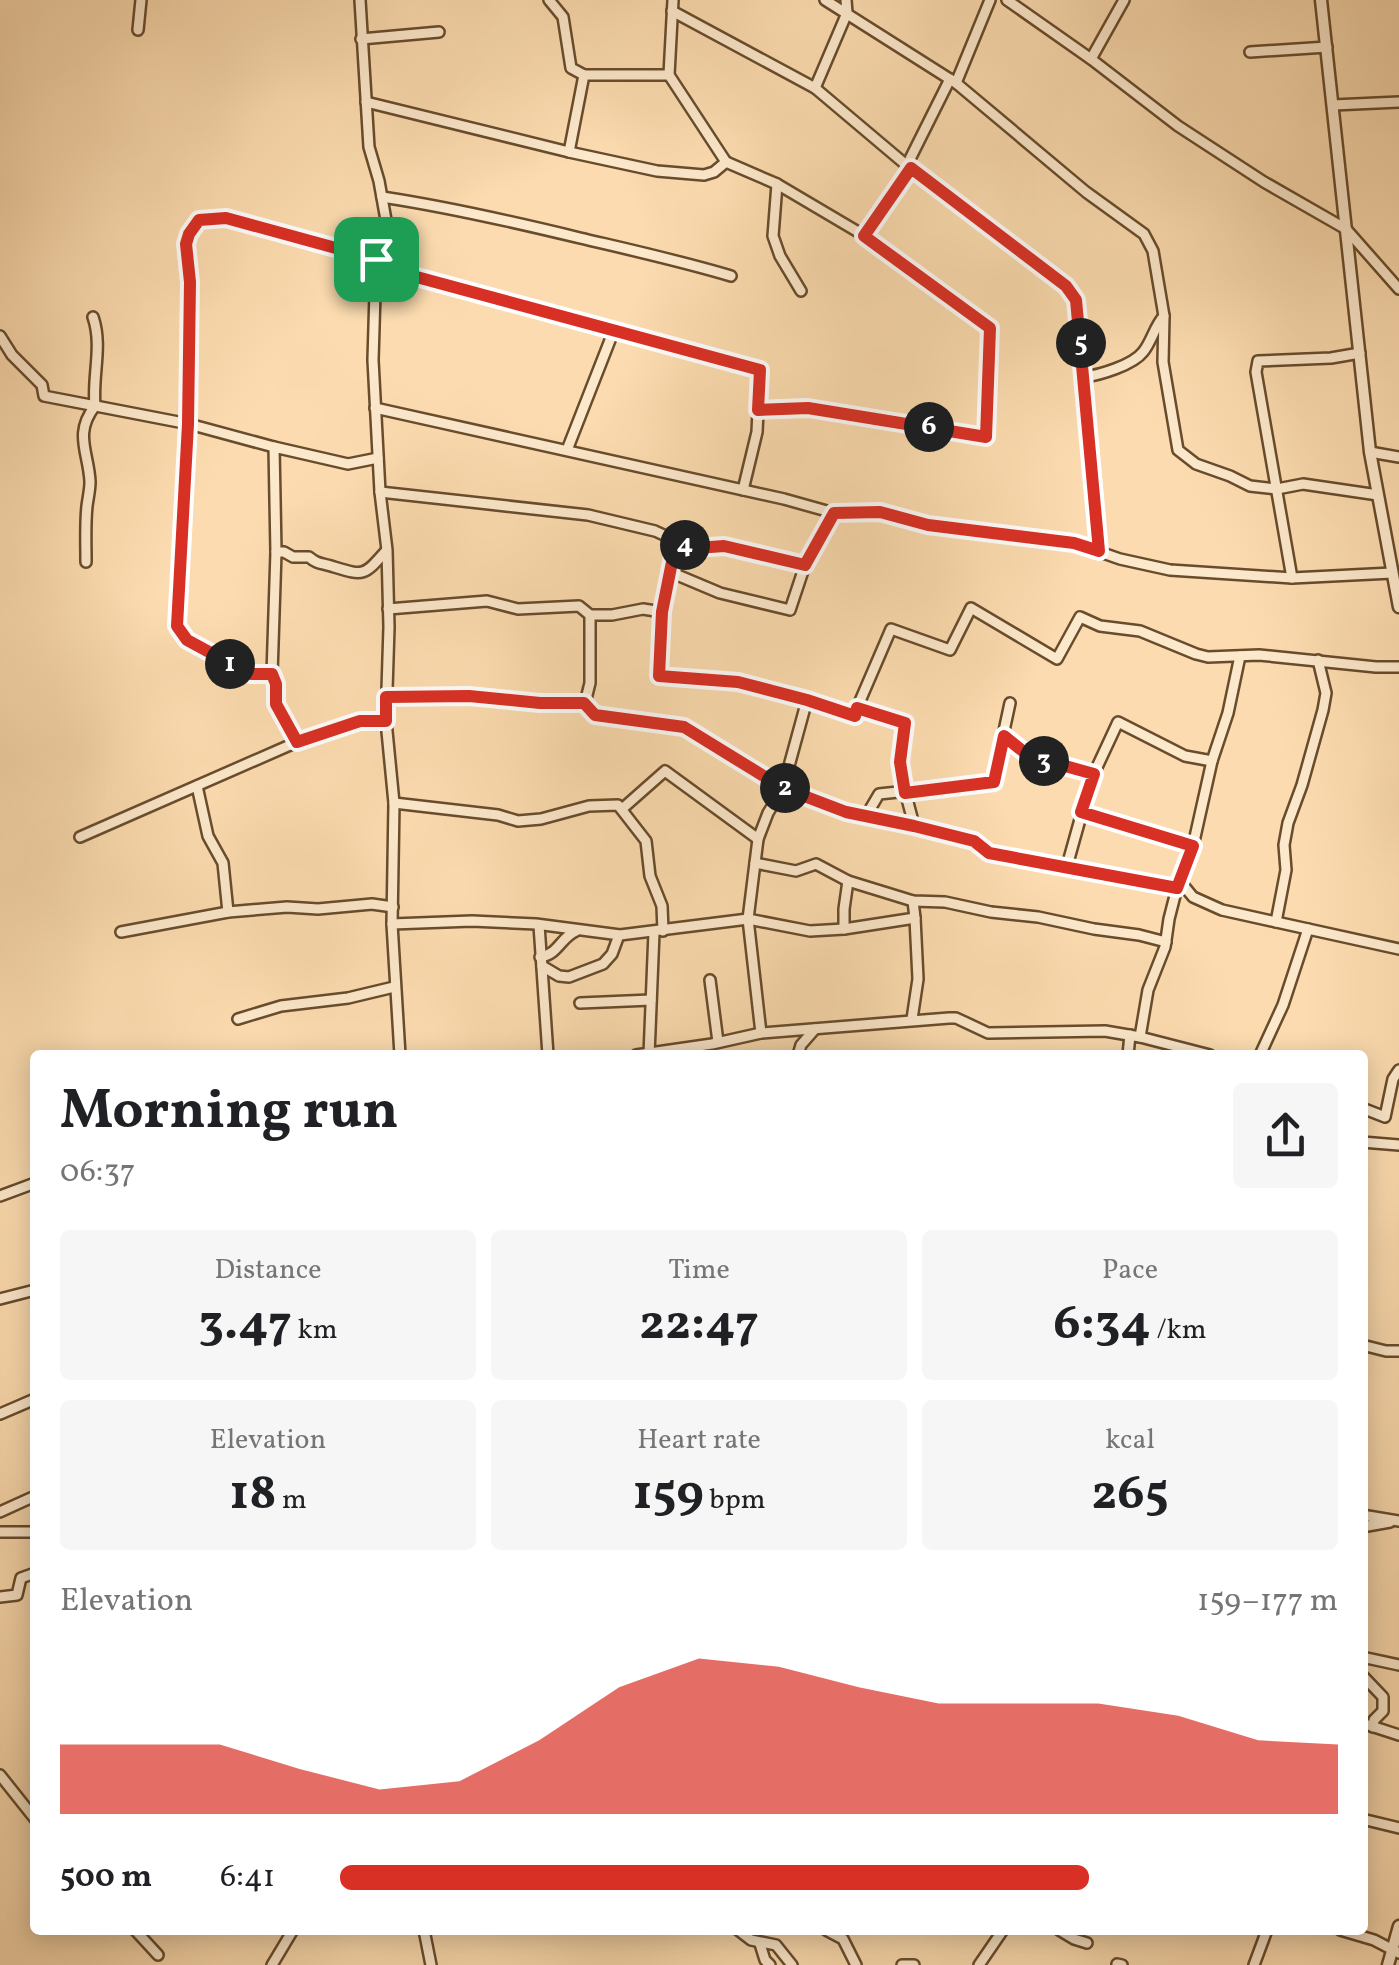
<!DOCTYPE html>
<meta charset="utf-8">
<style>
body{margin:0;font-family:Vollkorn,serif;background:#f6f6f6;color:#202124;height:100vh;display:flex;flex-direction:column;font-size:38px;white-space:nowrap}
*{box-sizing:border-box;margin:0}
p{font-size:32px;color:#757577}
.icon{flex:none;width:55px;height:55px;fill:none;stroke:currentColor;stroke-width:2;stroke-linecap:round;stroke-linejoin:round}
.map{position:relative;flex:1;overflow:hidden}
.side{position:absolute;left:30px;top:1050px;width:1338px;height:885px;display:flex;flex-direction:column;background:#fff;border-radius:10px;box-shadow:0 5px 25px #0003}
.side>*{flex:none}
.pin{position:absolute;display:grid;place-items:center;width:85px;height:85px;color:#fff;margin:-42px;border-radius:20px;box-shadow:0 5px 15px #0006}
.km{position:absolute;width:50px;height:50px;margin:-25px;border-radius:50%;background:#222;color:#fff;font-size:28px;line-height:50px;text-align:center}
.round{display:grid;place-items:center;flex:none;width:105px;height:105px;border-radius:10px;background:#f6f6f6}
.overview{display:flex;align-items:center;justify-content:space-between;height:170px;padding:0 30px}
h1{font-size:55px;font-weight:700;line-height:75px}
.figures{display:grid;grid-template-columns:repeat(3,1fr);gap:15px;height:170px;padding:10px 30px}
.figures div{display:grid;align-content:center;border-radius:10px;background:#f6f6f6;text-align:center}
.figures b{font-size:50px;font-weight:700}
.figures small{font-size:28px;font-weight:400}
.figures p{font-size:28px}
.chart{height:280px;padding:20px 30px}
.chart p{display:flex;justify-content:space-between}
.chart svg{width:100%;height:180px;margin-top:10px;fill:#d93025;opacity:.7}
ul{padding:0 30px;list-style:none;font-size:32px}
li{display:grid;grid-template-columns:160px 120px 1fr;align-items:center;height:75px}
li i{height:25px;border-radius:12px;background:#d93025}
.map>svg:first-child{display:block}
</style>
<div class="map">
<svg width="1399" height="1965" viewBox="0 0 1399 1965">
<rect width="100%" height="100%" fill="#fbdbaf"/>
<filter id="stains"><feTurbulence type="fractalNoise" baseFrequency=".002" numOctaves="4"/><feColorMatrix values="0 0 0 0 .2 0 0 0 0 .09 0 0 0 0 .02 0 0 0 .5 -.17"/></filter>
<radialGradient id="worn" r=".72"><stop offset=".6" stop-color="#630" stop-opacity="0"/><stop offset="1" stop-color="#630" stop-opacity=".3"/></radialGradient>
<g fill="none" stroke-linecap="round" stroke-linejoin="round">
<g stroke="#684c2c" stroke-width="14">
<g id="minor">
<polyline points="360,0 369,147 379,181 386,220 386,249 376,259 373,360 380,492 387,550 389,627 386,721 394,803 392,924 400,1055"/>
<polyline points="549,0 563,17 571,68 584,75"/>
<polyline points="673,0 669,75 726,162"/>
<polyline points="825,0 956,83 990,0"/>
<polyline points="1007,0 1091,59 1178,126 1264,182 1346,229 1399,289"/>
<polyline points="672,11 815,88 911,169 1071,291 1078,310 1099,551"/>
<polyline points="138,30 141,0"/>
<polyline points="361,39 439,32"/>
<polyline points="1250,52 1327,47"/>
<polyline points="1091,59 1124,0"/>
<polyline points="956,83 1086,192 1144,234 1153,251 1164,316 1163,362 1178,450 1196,464 1230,476 1250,486 1277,489 1303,484 1378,495"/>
<polyline points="815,88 847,13 846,0"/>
<polyline points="366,102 569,152 657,171 704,175 714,172 726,162 777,184 865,236"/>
<polyline points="1333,105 1399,102"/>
<polyline points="569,152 584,75 669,75"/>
<polyline points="907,165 950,79"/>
<polyline points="777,184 773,236 780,256 801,291"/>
<path d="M382 197C449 207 514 222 580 238 631 250 681 261 731 276"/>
<polyline points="375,266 760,370 757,432 743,490"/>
<polyline points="0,336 12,355 42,385 44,396 189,424 177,626 187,639 246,672 251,674 272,674"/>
<path d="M1084 377C1100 375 1133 365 1143 352 1152 341 1154 327 1164 316"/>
<polyline points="375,408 784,499 834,513 880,512 928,525 1074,543 1120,559 1170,570 1292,578 1392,573"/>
<polyline points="758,410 808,408 986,437 990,328 865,236 911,169"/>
<polyline points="274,447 189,424 190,281 186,244 189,234 199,220 226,218 376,259"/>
<polyline points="567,450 614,330"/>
<polyline points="1370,452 1399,457"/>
<polyline points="380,492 588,515 655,531 688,546 723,546 805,565 790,610 720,593 670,572"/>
<polyline points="677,542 662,612 659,676 738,683 807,700 855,716 857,708 905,723 900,762 902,780 914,825"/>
<polyline points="276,552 274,447 348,464 378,458"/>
<path d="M86 562C86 543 85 524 87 506 88 498 90 490 90 482 89 453 73 434 95 406 92 376 103 346 93 317"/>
<polyline points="805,565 834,513"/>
<polyline points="1292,578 1256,372 1258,361 1331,358 1360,353"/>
<polyline points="388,609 487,601 518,609 579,606 590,615 612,615 643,609 662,612"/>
<polyline points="386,697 469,696 540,703 585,703 595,715 684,727 783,788 846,812 914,825 974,841 989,853 1177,888"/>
<polyline points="585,703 590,683 590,615"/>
<polyline points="857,708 891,629 950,650 971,608 1057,659 1080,617 1100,626 1140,631 1196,654 1208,657 1259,655 1376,667 1399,667"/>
<polyline points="1004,736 1029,756 1094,774"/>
<path d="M297 742 276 704V683L272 674 276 552H284L293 557H309C317 564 321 563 331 566 364 576 363 577 386 551"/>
<polyline points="197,786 208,836 223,863 228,912"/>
<polyline points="394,803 498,815 518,821 541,819 589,806 618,805 646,841 650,876 662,906 663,931"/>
<polyline points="622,809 665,771 758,839"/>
<polyline points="1081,811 1193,846"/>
<polyline points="866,816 879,794 993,782 1010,703"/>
<polyline points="80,837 297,742 360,721 386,721"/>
<polyline points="755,863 796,871 816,864 848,881"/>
<polyline points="1067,866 1091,780 1118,722 1185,756 1212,761"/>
<polyline points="1179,880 1193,897 1222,910 1308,929"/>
<polyline points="1276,922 1286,870 1284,845 1288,823 1302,785 1323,710 1326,693 1318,660"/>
<polyline points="392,924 472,921 536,924 620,935 748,919 810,931 844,929 915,918 913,901"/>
<polyline points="539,925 548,1055"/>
<polyline points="844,929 844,909 848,881 913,901 945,902 991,912 1038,917 1094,929 1139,935 1166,942"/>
<polyline points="121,932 228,912 287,907 318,909 372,904 393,907"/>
<path d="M540 957C558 955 561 937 576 931"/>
<polyline points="542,966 559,976 569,977 603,964 612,954 619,935"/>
<polyline points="710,980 718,1042"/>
<polyline points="580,1003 651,1000"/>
<polyline points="238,1019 281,1006 348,998 394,987"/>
<polyline points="912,1019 918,979 915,918"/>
<polyline points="761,1033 748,919 758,839 768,813 783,788 807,700"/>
<polyline points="1140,1037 1148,990 1165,947 1169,919 1179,880 1193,846 1212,761 1228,713 1240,656"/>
<polyline points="636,1055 712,1044 761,1033 949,1018 956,1018 988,1033 1105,1031 1140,1037 1210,1055"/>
<polyline points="649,1055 654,932"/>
<polyline points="798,1055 801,1045 815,1029"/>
<polyline points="1128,1055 1130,1035"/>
<polyline points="1260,1055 1283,1005 1308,929 1399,949"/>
<polyline points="1362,1108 1385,1117 1393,1079 1399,1070"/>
<polyline points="1362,1142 1399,1145"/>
<polyline points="0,1196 35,1183"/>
<polyline points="0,1299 35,1290"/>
<polyline points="1362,1345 1386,1351 1399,1351"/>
<polyline points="0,1414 35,1399"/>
<polyline points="0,1512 35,1496"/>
<polyline points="1362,1515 1399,1521"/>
<polyline points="1362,1527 1390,1522"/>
<polyline points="0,1532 35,1532"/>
<polyline points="0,1597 17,1595 21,1578 35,1573"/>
<polyline points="1362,1657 1399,1665"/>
<polyline points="1362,1675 1383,1697 1383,1711 1374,1720 1373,1727"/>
<polyline points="1362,1723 1399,1735"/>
<polyline points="0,1775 35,1819"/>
<polyline points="1362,1819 1399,1828"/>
<polyline points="135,1930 158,1955"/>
<polyline points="424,1930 431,1965"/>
<polyline points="738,1930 751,1940 776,1945 792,1965"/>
<polyline points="826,1930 843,1939 856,1965"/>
<polyline points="1059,1930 1074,1939 1087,1943"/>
<polyline points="1340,1930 1374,1940 1399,1953"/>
<polyline points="760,1944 765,1960 770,1965"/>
<polyline points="1117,1964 1122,1965"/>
<polyline points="272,1965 293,1930"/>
<polyline points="902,1965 914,1965"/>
<polyline points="979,1965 1003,1930"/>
<polyline points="1254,1965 1267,1930"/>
</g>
</g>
<g stroke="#684c2c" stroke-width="15">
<g id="tertiary">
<polyline points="1321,0 1370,452 1399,607"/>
<polyline points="1388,1965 1399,1926"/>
</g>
</g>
<use href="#minor" stroke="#fce8cb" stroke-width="9"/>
<use href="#tertiary" stroke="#fce8cb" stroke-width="10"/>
</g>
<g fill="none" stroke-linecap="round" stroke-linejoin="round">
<g stroke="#fff" stroke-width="20">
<polygon id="route" points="911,168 1066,286 1076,300 1099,551 1074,543 928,525 880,512 834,513 805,565 724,546 697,548 676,542 662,612 659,676 738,682 807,700 855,716 857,708 905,723 900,762 905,793 994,782 1004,736 1029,756 1094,774 1081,812 1193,846 1177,888 989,853 974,841 914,826 846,812 783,788 684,727 595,715 584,703 540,703 469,696 386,697 386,721 360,721 297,742 276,704 276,684 272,674 251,674 246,672 187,640 177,626 188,424 190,282 186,244 189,234 199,220 226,218 376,259 376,266 760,370 758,410 808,408 986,437 990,328 864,236"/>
</g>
<use href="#route" stroke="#d93025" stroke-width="12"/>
</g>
<rect width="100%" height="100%" filter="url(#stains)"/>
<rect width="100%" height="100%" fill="url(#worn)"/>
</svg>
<div class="pin" style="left:376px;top:259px;background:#1e9e55"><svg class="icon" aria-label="arrive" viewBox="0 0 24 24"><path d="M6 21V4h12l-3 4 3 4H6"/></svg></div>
<b class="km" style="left:230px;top:664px">1</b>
<b class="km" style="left:785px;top:788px">2</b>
<b class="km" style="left:1044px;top:761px">3</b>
<b class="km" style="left:685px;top:545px">4</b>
<b class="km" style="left:1081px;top:343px">5</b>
<b class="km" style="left:929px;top:427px">6</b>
<section class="side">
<div class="overview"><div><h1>Morning run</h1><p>06:37</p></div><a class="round"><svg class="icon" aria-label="share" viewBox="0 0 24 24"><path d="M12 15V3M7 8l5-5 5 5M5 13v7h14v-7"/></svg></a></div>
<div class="figures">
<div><p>Distance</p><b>3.47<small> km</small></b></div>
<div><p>Time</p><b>22:47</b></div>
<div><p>Pace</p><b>6:34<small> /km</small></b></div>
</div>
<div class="figures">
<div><p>Elevation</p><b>18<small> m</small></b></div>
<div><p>Heart rate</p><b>159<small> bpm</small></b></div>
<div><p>kcal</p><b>265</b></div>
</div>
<div class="chart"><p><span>Elevation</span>159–177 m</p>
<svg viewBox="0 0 160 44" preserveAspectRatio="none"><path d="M0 44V27L10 27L20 27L30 33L40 38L50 36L60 26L70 13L80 6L90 8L100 13L110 17L120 17L130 17L140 20L150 26L160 27V44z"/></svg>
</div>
<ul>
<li><b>500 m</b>6:41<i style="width:75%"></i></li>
</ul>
</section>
</div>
